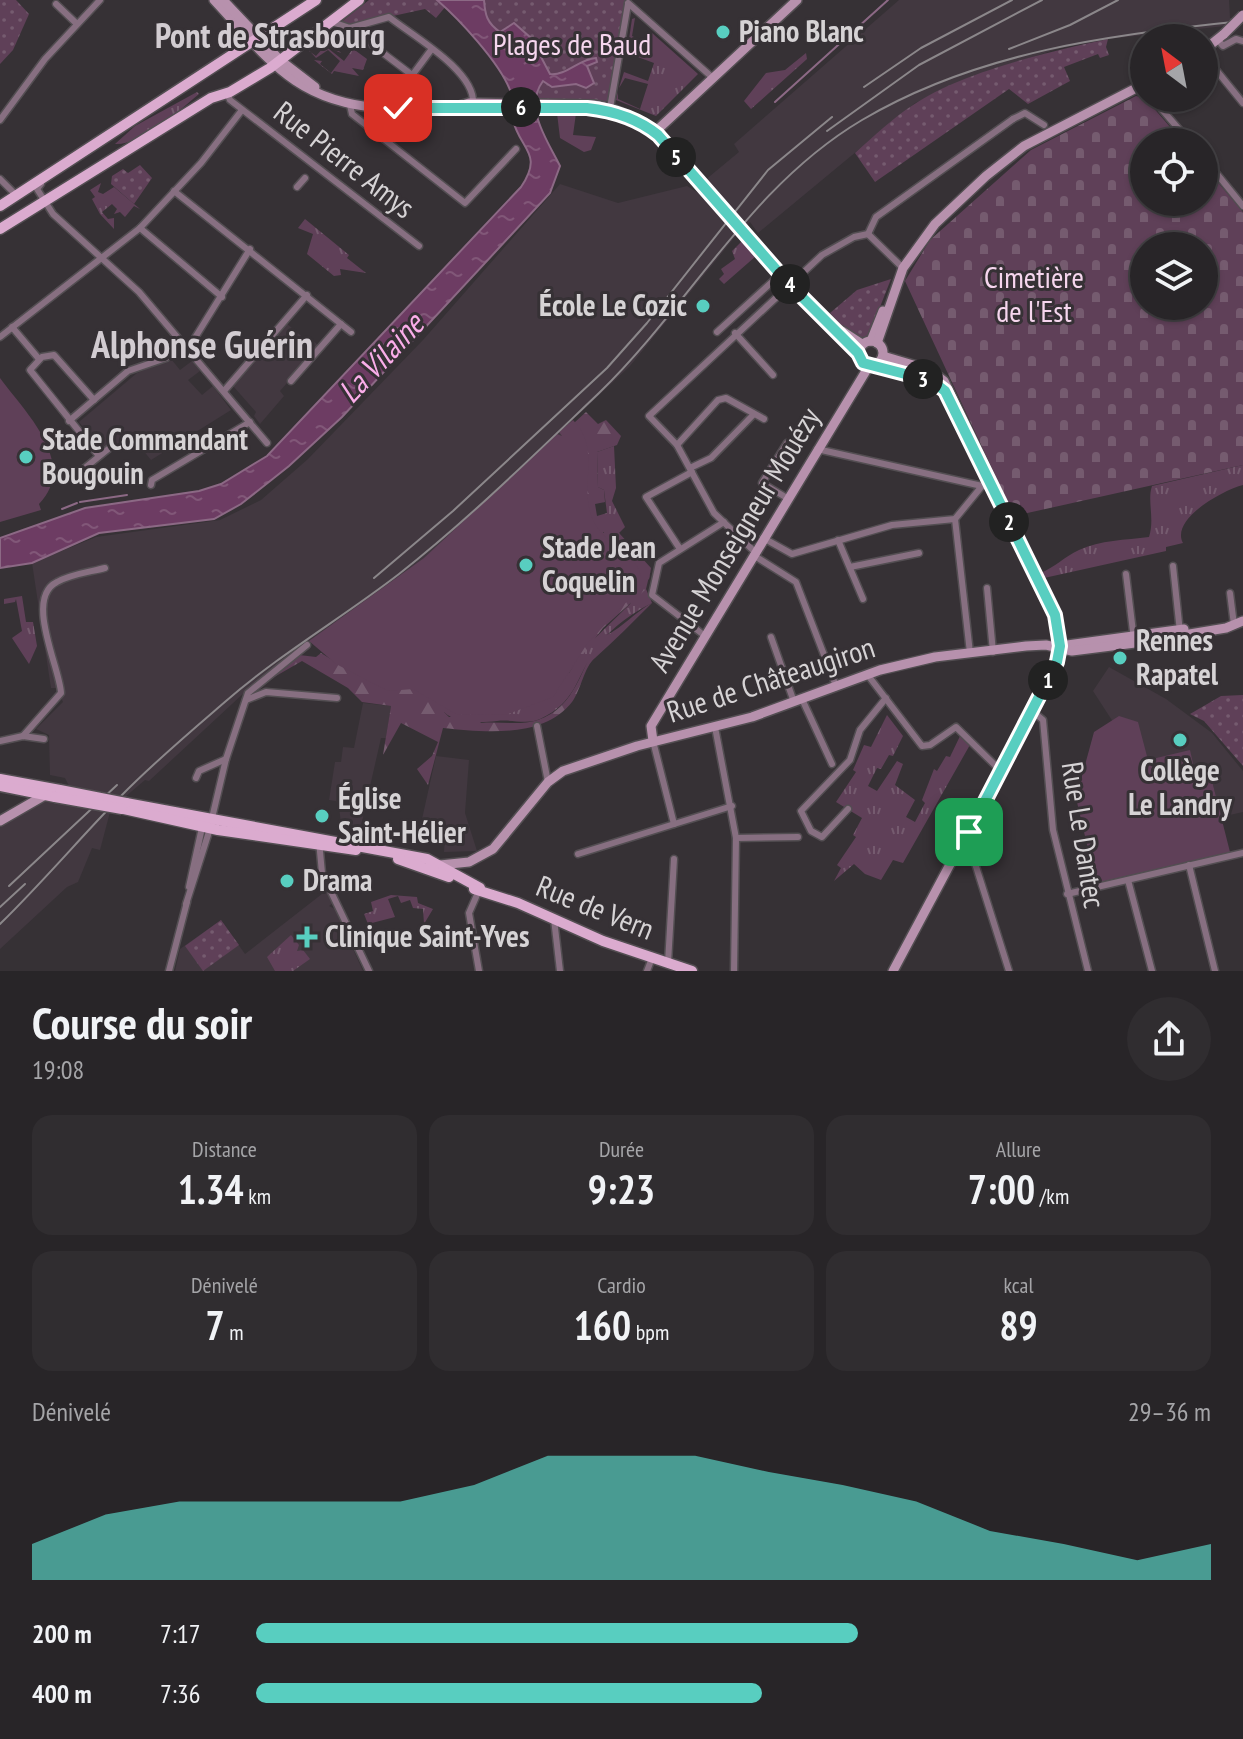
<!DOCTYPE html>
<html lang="fr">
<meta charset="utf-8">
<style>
body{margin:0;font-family:"PT Sans Narrow",sans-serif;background:#302d30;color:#f1f3f6;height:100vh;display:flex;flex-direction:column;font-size:30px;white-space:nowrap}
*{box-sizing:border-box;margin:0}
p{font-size:26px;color:#a5a5a8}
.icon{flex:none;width:44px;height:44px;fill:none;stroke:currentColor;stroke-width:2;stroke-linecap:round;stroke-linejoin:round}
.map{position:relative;height:971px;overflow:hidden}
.sheet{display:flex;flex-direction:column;background:#282528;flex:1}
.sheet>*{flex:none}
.needle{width:52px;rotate:328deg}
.tools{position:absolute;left:1130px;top:24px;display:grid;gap:16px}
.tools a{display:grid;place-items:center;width:88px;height:88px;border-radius:50%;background:#282528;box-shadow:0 2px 6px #0004,0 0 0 2px #444245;font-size:40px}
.pin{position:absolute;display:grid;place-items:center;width:68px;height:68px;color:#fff;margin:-34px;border-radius:16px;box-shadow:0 4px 12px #0006}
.km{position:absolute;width:40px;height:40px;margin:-20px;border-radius:50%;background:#222;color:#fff;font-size:22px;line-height:40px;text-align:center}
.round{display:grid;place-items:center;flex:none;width:84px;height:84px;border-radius:42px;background:#302d30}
.head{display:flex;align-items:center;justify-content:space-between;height:136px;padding:0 32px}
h1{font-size:44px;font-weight:600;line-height:60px}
.metrics{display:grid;grid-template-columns:repeat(3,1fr);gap:12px;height:136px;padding:8px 32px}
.metrics div{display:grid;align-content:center;border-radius:20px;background:#302d30;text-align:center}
.metrics b{font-size:40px;font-weight:600}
.metrics small{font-size:22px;font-weight:400}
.metrics p{font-size:22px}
.chart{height:224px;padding:16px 32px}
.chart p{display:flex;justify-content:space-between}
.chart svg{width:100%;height:144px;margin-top:8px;fill:#58cec0;opacity:.7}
ul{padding:0 32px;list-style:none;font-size:26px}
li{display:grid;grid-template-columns:128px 96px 1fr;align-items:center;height:60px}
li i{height:20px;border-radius:10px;background:#58cec0}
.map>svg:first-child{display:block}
</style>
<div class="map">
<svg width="1243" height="971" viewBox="0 0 1243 971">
<defs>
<pattern id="grass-tufts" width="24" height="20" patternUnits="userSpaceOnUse" patternTransform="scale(2)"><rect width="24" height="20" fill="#5f4058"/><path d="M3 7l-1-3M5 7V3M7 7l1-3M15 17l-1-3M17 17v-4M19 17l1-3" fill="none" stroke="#755b6f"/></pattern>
<pattern id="forest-firs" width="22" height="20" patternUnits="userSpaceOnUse" patternTransform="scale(2)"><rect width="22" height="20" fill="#5f4058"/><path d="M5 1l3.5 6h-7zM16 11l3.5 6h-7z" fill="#755b6f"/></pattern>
<pattern id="cemetery-stones" width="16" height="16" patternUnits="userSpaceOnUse" patternTransform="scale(2)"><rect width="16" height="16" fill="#5f4058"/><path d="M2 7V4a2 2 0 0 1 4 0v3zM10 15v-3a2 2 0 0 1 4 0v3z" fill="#755b6f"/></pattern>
<pattern id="park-dots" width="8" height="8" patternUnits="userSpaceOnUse" patternTransform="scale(2)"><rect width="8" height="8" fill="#5f4058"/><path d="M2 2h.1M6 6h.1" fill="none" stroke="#755b6f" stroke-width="1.8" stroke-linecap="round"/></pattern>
<pattern id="water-ripples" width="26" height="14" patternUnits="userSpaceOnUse" patternTransform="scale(2)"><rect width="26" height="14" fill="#6d3c63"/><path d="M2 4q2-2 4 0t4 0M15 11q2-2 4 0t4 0" fill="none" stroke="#815778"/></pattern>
</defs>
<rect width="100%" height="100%" fill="#363135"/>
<g fill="#423840">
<polygon points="899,0 1229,0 1230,18 1243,17 1243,24 1108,39 1057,49 992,70 915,103 758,233 750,222 746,226 728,207 728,202 704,181 739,152 734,144"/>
<polygon points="560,184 618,203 687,186 708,199 706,202 716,213 722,213 739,232 630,366 560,432 562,436 558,435 425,558 259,679 149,781 145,780 125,797 110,812 100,850 92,848 78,882 67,887 0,949 0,826 45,799 52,801 69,786 65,778 50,775 49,735 36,729 63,702 57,688 51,688 32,563 96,537 220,520 261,500 308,459 423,340"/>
<polygon points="286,323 306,340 309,337 319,346 280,391 284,396 260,424 254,416 256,412 233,386"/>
<polygon points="171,359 180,370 192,361 200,371 188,380 202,395 213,386 231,410 151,460 134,439 126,439 114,449 110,444 103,450 99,447 79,422 137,373"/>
<polygon points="1109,667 1166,699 1212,733 1243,771 1243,812 1221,817 1209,769 1152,782 1093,691"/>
<polygon points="363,703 391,706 386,738 381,738 361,826 341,824 339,807 336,801 329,800 335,762 341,762 343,747 354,748"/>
<polygon points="436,756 469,760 465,813 477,851 444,852 446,824 422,819"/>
<polygon points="327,890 333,903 329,906 335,909 363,971 175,971 180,949 221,920 245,954"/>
</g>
<g fill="url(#grass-tufts)">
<polygon points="635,18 632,36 646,43 652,33 698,74 656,116 616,100 618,92 618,99 640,109 648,84 625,78 619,88 624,72 648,81 654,63 627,53 632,19"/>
<polygon points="341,40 367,59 363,70 352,68 359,76 334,71 332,74 314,60 322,61 320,64 331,73 340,61 328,50 316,58 306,47 314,45 309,51 316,56 324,47 319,41 344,61 352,50 344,43 338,50 341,53 334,50"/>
<polygon points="806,53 807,59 751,109 744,101 766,73 785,70"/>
<path d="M197 92 199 94C177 112 143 145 115 144L135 126Z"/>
<polygon points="557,113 576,113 573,135 596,137 591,150 584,152 560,138"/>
<polygon points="101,183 98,192 103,194 114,187 140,209 134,206 125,217 120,212 114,214 117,209 112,204 102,212 108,219 114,218 114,229 100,214 92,199 95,197 90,190"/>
<polygon points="305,219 349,255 347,258 366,273 340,269 341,275 334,276 307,254 313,234 298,228"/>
<polygon points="743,240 756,256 724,284 719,279 724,274 721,269 735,259 732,251"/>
<polygon points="614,446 616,488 612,501 625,527 619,533 605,535 597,516 607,513 604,490 598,487 597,452"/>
<path d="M1243 465V485C1223 490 1170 519 1183 543L1166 547V551L1044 578 1041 573C1055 567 1064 557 1079 550 1100 540 1126 540 1149 537 1155 519 1147 501 1152 486Z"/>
<path d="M651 568 646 589 652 603C632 613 608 630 595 650 575 680 576 702 540 719 527 725 511 719 497 721 481 723 456 724 444 712L569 673 586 647 630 604 642 582 649 579Z"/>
<polygon points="22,596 26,622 33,622 37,646 29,664 12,638 22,631 16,599 15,602 4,604 4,599"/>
<polygon points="887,715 903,736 893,756 889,755 881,769 877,768 868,786 877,791 897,761 903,764 895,785 915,800 906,817 915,822 925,803 922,800 934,769 937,771 946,756 950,757 961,734 971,743 903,863 893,860 881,880 865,874 854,864 834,881 841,868 837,865 856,837 853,835 862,818 836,802 856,772 853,770 864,745 871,747"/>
<polygon points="391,895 417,897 418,903 433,909 424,924 423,909 413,908 410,900 401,903 398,896 388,899 395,917 368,924 364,914 373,911 371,902"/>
<polygon points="291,935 299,945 297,951 303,950 310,959 293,971 275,971 267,957"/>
</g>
<path fill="url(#forest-firs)" d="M586 412 598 424 606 420 621 436 617 445 597 452 598 487 604 490 605 502 595 504 597 516 607 520 608 527 603 533H619L651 568 649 579 640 586 645 590 603 628 569 673 575 681 569 689 560 685 455 713 444 712 449 717H476L481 723C499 721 520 726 538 720 576 707 581 668 600 637 614 636 637 610 652 603 633 622 615 640 595 658 584 667 581 690 572 702 543 739 484 732 443 728L428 785 417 769 432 756 438 742 401 723 383 755 391 706 362 702 348 688 302 661 262 684 299 655 316 657 321 653 342 666 616 553 590 523 574 423Z"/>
<path fill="url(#cemetery-stones)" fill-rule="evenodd" d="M1136 96 1145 98 1183 142H1144V202H1204V166L1243 212V465L1014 516 905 281 930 240 1031 150ZM1144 246H1204V306H1144Z"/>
<g fill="url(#park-dots)">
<polygon points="0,0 16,0 29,14 13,50 0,64"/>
<polygon points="369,0 437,0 446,6 436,18 425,9 347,26 340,23"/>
<path d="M484 0H626L608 101 537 99C536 53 512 48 486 18Z"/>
<path d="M1108 39 1106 47 1109 55 1100 58 1098 54 1064 67 1070 81 1028 104 1009 89 875 182 855 153C874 136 893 118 913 105 962 72 1051 51 1108 39Z"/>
<polygon points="140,165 152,178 134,204 111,184 112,176 123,169 128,173"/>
<polygon points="891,279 869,335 863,338 847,331 830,313 857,290"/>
<polygon points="1243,695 1243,766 1204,721 1190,714 1221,696"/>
<polygon points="221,920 239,945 203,971 185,946"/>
</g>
<g fill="#5f4058">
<path d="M0 378C24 411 79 463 39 504L41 510 0 522Z"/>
<path d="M573 420C601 448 580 483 591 515 600 544 634 549 641 576L630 598 587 644 553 697 505 715 456 714 413 689 388 691 336 664 309 641 424 558 557 434 562 436 559 432Z"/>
<polygon points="1119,716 1138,722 1148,760 1190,750 1194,768 1152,778 1153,781 1209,769 1230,852 1096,883 1076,798 1094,732"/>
</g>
<path fill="url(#water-ripples)" stroke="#8c6985" stroke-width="2" d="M437 0H484C485 15 487 23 500 32L514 23 531 38 550 74C566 76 579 59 596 58L597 62 587 66 594 83 586 88 576 84 552 87 543 81C523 108 548 141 560 166L550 193 342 417 289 466 241 504 214 519 99 533 32 563 0 568V538L85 508 199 491 221 484 267 456 521 187C544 153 520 150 513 120 511 111 514 100 510 90 499 62 459 19 437 0Z"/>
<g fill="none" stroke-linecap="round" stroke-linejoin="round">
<g stroke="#8c6985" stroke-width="2">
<polyline points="775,102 888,0"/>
<polyline points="80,502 127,495"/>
<polyline points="62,509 77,503"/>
</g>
<g stroke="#534e52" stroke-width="9">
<g id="street">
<polyline points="628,3 713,78"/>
<polyline points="56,4 77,24"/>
<path d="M332 22 350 28 389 17C413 36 475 71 473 103"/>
<polyline points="350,28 412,75"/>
<polyline points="1218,40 1223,46 1236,39 1243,41"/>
<polyline points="1204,55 1243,103"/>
<polyline points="227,93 230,100 419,246"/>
<polyline points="1152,98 1190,142"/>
<polyline points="350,105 352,114 465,203 516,149"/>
<polyline points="394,108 399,93 431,50"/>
<polyline points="610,108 628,4"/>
<polyline points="1013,119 1025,113 1044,125"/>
<polyline points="0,120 45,59 100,0"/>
<polyline points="1204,158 1243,206"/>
<polyline points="0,179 16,195"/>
<polyline points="41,184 37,189 53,214 139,292 267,443"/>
<polyline points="297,187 305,178"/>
<polyline points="174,191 351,332"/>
<polyline points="140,228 222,297"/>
<polyline points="868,234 876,217 1013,119"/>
<polyline points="868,234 903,268"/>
<polyline points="12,327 39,359"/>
<polyline points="717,332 784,271"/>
<polyline points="735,333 773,375"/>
<polyline points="0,337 140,228 201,163 242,110"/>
<polyline points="188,349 250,249"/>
<polyline points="291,381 341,324"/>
<polyline points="224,391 307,295"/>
<polyline points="94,400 54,355 42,357 30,370 99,456"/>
<polyline points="69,421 128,371 166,358 184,343"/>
<polyline points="787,443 762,483 787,498"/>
<polyline points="677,445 718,400 726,398 764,419"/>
<polyline points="817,449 982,486"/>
<polyline points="690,468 711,458 754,414"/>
<polyline points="76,475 112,446"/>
<polyline points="151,485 152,480 250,422"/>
<polyline points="955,519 970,653"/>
<polyline points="763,538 792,554 892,525 955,519 982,486 991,483"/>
<polyline points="838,540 863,599"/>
<polyline points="680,549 646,497 692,472"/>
<polyline points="755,552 714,513 677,445 649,416 822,255 854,237 868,234"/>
<polyline points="753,555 796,582 836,686"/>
<polyline points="1173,566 1180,632"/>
<polyline points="850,567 919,553"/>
<polyline points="1126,574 1134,640"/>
<polyline points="987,588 993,652"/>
<polyline points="1230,593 1234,625"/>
<polyline points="705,636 652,595 659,563 724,522"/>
<polyline points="771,637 794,702"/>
<polyline points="867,674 922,746 930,745 956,727 1000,770"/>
<polyline points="802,699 832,764"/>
<polyline points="246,700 266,692 337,698"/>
<polyline points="1032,711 1043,720 1053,830 1088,971"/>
<polyline points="537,726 548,782"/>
<polyline points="715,727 736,838 734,971"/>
<path d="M23 736 61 693C60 668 24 598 57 582 71 574 90 572 105 568"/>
<polyline points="0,741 23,736 44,739"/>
<polyline points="653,741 674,824"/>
<polyline points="196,778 199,771 226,759"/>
<polyline points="848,809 822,837 811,831 801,811 850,760 860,730 886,698"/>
<polyline points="736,838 798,837"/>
<polyline points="319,841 322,873 369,971"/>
<polyline points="961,846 973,857 1009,971"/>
<polyline points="578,854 732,806"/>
<polyline points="1189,865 1215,971"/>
<polyline points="1128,880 1152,971"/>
<polyline points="189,887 203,823"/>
<polyline points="1067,894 1243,853"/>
<polyline points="186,904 208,835 226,759 248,693 307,645"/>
<polyline points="554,919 560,971"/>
<polyline points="668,963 674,859"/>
<polyline points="169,971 187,902"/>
<polyline points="479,971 469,913 480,888"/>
<polyline points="647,971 652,958"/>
</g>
</g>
<g stroke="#534e52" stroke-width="12">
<g id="secondary">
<path d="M214 0C269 59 294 101 380 108 407 110 435 104 461 107"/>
<polyline points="223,0 280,60 315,87"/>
<polyline points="1204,50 1224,34"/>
<path d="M456 107 469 103 594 105C617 108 640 121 658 135L788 283 858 353"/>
<polyline points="655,132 797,0"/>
<polyline points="842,331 862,344"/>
<circle cx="871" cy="353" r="12"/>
<polyline points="871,341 883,311"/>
<polyline points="877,343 903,268 935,224 986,176 1024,146 1144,84"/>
<polyline points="883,356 930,370 944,381 1055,615 1060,646 1049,679 893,971"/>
<path d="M875 365C897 375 928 374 945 392"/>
<polyline points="1060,646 1184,629"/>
<polyline points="653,741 651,726 869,366"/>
<polyline points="0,821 45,795"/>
<polyline points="440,865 469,862 493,849 548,782 563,771 637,746 752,717 880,670 935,657 1026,646 1046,645 1072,651 1135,643 1226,628 1243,621"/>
</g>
</g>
<g stroke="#534e52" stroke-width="13">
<g id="primary">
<polyline points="0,206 316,0"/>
<polyline points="0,229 211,98 230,92 270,68 359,0"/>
<polyline points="0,779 60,790"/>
<polyline points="0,786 55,797"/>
<polyline points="126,803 427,859 480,888"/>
<polyline points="124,809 218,830 356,850"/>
<polyline points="398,859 449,877"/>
<polyline points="474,889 518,903 603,941 692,971"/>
</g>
</g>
<use href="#street" stroke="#876f81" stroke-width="6"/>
<use href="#secondary" stroke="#b791ad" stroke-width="9"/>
<use href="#primary" stroke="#dbabcf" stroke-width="10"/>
<g stroke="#8b878a" stroke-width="2">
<polyline points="1009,49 1070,25 1118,0"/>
<polyline points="864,87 921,48 1012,0"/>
<polyline points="827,131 919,65 1042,0"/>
<polyline points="374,578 453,511 607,368 647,323 768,170 832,117"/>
<polyline points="9,886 117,785"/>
<polyline points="0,907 25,884"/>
<path d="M0 924C42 883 79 839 120 797 153 763 190 732 226 701 280 654 342 618 399 574 469 519 534 455 599 393 691 304 749 187 862 120 977 52 1112 34 1243 21"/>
</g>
<g stroke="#534e52" stroke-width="12" stroke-linecap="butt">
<polyline id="secondary-bridge" points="1224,34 1243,15"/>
</g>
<g stroke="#534e52" stroke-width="13" stroke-linecap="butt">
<g id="primary-bridge">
<polyline points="60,790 126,803"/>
<polyline points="55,797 122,809"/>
</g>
</g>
<use href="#secondary-bridge" stroke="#b791ad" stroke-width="9"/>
<use href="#primary-bridge" stroke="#dbabcf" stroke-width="10"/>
</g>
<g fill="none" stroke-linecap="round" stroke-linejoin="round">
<g stroke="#fff" stroke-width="16">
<path id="route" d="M398 108H587C614 111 637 118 658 135L788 283 858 353 863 363 932 381 945 391 1055 615 1060 646 1057 662 969 832"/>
</g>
<use href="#route" stroke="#58cec0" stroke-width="10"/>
</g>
<g fill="#58cec0" stroke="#363135" stroke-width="3">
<circle cx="723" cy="32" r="8"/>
<circle cx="703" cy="306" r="8"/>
<circle cx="26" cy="457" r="8"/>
<circle cx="526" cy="565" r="8"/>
<circle cx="1120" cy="658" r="8"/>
<circle cx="1180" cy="740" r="8"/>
<circle cx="322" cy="816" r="8"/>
<circle cx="287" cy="881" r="8"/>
<path d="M303 925h8v8h8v8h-8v8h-8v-8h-8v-8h8z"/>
</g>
<g text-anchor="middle" stroke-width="6" stroke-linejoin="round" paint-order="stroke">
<g font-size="30" font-weight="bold" fill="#d6d3d5" stroke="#363135" text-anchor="start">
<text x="739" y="42">Piano Blanc</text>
<text x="687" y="316" text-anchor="end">École Le Cozic</text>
<text x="42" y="450">Stade Commandant<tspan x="42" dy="34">Bougouin</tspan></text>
<text x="542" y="558">Stade Jean<tspan x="542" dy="34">Coquelin</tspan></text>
<text x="1136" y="651">Rennes<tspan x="1136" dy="34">Rapatel</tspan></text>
<text x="1180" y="781" text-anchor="middle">Collège<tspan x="1180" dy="34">Le Landry</tspan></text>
<text x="338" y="809">Église<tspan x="338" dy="34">Saint-Hélier</tspan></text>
<text x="303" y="891">Drama</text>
<text x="325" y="947">Clinique Saint-Yves</text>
</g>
<g font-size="30" fill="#f6d6ee" stroke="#363135">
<text x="572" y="55">Plages de Baud</text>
<text x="1034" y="288">Cimetière<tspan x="1034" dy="34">de l'Est</tspan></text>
</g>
<g font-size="30" fill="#d6d3d5" stroke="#363135">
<text transform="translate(344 160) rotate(38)" y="10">Rue Pierre Amys</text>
<text transform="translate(735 540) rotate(-59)" y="10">Avenue Monseigneur Mouézy</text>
<text transform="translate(771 680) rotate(-18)" y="10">Rue de Châteaugiron</text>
<text transform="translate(1083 835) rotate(81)" y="10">Rue Le Dantec</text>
<text transform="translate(595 908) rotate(22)" y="10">Rue de Vern</text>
</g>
<g font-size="32" font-style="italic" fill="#faade9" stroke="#363135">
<text transform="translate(381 358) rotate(-47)" y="11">La Vilaine</text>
</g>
<g font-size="34" font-weight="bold" fill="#d2ccd1" stroke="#363135">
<text x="270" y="48">Pont de Strasbourg</text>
</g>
<g font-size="38" font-weight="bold" fill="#d2ccd1" stroke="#363135">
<text x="202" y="358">Alphonse Guérin</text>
</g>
</g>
</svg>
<div class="tools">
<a><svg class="needle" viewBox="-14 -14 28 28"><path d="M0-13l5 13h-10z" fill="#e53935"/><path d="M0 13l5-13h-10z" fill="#a5a5a8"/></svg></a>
<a><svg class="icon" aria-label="locate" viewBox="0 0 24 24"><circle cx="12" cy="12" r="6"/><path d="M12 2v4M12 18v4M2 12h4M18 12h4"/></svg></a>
<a><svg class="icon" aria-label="layers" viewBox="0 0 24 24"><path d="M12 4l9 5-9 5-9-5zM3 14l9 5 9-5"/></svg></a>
</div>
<div class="pin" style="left:969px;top:832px;background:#1e9e55"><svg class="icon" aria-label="arrive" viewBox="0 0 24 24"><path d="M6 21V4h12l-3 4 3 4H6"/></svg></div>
<div class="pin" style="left:398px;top:108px;background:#d93025"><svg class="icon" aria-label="check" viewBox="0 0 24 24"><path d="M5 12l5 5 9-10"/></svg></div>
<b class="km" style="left:1048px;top:680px">1</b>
<b class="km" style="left:1009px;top:522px">2</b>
<b class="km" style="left:923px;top:379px">3</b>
<b class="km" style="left:790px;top:284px">4</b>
<b class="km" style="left:676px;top:157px">5</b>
<b class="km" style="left:521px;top:107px">6</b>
</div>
<section class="sheet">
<div class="head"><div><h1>Course du soir</h1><p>19:08</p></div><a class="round"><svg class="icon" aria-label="share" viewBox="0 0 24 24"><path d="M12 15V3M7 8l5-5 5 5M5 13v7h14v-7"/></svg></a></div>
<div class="metrics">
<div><p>Distance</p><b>1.34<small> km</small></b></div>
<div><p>Durée</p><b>9:23</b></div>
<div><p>Allure</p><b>7:00<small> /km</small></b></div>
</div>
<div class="metrics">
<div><p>Dénivelé</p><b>7<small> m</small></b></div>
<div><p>Cardio</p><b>160<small> bpm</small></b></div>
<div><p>kcal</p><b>89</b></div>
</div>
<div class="chart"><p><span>Dénivelé</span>29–36 m</p>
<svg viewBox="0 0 160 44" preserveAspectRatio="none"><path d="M0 44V33L10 24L20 20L30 20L40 20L50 20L60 15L70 6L80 6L90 6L100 11L110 15L120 20L130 29L140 33L150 38L160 33V44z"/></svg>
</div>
<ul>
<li><b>200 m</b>7:17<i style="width:63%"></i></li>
<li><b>400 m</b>7:36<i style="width:53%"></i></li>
</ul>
</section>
